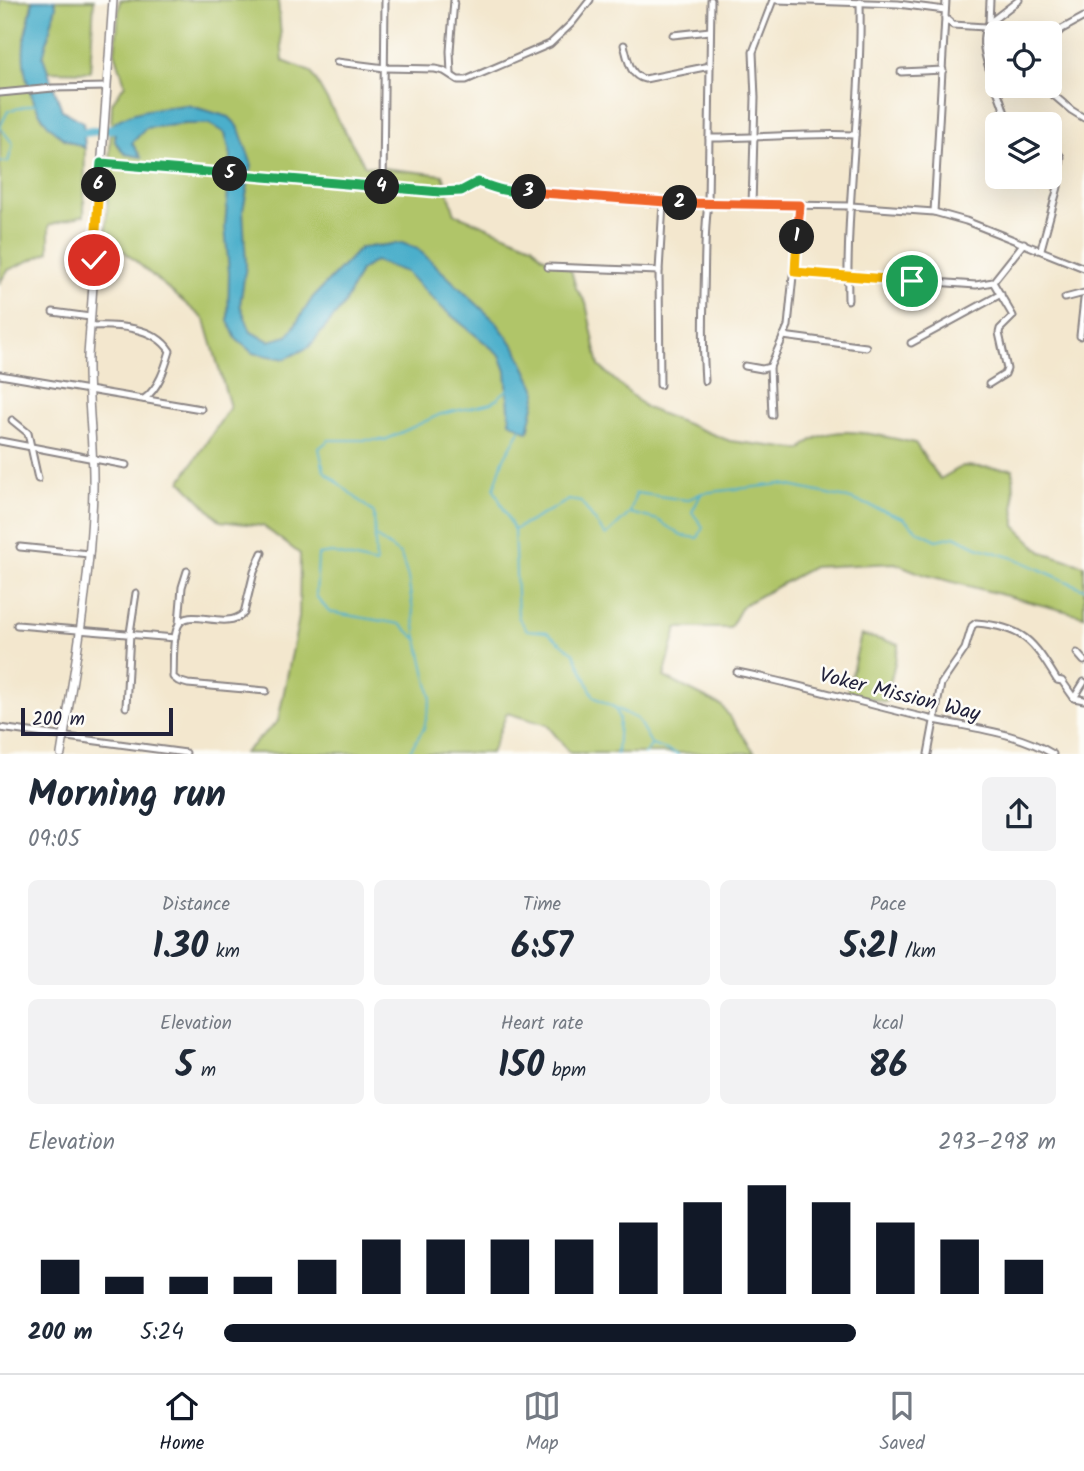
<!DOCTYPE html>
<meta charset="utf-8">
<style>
body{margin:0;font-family:Kalam,sans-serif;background:#f2f2f3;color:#1f2937;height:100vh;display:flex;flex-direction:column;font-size:26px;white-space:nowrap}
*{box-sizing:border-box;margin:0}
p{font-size:23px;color:#747a83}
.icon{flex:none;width:38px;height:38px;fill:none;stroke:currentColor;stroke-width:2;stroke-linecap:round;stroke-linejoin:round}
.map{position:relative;height:754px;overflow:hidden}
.panel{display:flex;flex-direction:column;background:#fff;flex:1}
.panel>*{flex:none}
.fabs{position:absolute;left:985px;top:21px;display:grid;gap:14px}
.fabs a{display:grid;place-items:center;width:77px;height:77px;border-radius:10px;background:#fff;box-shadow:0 7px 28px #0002;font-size:35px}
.scale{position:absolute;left:21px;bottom:18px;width:152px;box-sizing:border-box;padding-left:7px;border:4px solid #22223b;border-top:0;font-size:19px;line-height:24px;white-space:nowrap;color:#22223b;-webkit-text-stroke:5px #fdfcf7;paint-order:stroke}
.pin{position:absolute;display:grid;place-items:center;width:60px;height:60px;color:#fff;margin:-30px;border:4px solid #fff;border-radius:50%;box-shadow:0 2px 7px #0007}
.km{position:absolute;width:35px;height:35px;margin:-18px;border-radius:50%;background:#222;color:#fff;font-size:19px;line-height:35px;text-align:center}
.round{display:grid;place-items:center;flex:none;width:74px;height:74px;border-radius:10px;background:#f2f2f3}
.headline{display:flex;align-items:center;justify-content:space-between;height:119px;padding:0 28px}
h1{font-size:38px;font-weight:700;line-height:52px}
.metrics{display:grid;grid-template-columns:repeat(3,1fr);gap:10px;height:119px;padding:7px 28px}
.metrics div{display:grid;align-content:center;border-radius:10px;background:#f2f2f3;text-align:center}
.metrics b{font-size:35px;font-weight:700}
.metrics small{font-size:19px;font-weight:400}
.metrics p{font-size:19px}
.chart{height:196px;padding:14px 28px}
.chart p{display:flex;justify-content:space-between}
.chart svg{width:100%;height:126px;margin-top:7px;stroke:#111827;stroke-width:6}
ul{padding:0 28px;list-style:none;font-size:23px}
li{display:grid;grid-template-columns:112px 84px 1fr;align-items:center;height:52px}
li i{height:18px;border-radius:9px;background:#111827}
.tab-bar{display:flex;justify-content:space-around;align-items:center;height:98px;border-top:2px solid #e0e1e3;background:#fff;font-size:19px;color:#747a83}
.tab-bar a{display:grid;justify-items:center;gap:4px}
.tab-bar .active{color:#111827}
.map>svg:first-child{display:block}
</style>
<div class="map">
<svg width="1084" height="754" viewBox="0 0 1084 754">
<rect width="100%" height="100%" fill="#fdfcf7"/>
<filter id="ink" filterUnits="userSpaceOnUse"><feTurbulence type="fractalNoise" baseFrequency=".0143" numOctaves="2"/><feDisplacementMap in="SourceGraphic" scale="14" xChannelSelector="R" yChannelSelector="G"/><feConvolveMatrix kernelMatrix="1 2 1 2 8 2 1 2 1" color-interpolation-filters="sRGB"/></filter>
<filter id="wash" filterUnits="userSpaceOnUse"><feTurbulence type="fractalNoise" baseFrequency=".00686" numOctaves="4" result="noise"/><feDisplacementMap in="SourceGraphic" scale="28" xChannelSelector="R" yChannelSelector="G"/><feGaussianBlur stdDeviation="1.57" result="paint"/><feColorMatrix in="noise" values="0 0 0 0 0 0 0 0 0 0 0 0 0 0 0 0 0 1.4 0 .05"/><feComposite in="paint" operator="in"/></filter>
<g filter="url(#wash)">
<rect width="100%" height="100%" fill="#f3e7ce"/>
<g fill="#b0c569" stroke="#697452" stroke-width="2">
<polygon points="0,0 33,0 24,39 34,102 43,119 64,139 85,148 84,215 49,225 49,252 8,270 0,282"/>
<polygon points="55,0 94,0 90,72 47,71 43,57 45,43 56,6"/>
<path d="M120 0H278L283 61 311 72 365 166 443 175 455 214 532 245 542 256 571 270 576 288 586 303 599 366 646 408 730 441 801 450C826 419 881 436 915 443L940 479 963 466 1013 469 1015 526 1042 552 1084 565V616L922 574 895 563 813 567 743 605 730 628H677L664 677 722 706 755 753H570L547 725 507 713 491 753H244L278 721 299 618 300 554 263 526 220 521 181 481 230 407 205 320 106 236 112 103 125 84 115 52Z"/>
<polygon points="861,635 899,644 886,702 847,693"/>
</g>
<g fill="#4cafcb" stroke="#376883" stroke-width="2">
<path d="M33 0H55L56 6 43 57 62 110 83 122 85 148C79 145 71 143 65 139 34 121 19 71 25 37 27 25 31 13 33 0Z"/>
<path d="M187 105 229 117 238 126 252 165 243 210 246 265 240 305 251 332 269 341 288 336 313 297 360 248 402 243 418 249 496 322 517 350 537 392 528 432 510 422 506 371 500 355 441 307 406 272 375 261 360 271 344 305 309 347 285 359 253 353 236 339 228 321 229 273 225 226 231 156 225 133 209 124H185L146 128 132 143 141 157 125 154 115 142V122C137 108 162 108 187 105Z"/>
</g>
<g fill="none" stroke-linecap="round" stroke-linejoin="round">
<g stroke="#4cafcb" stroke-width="2">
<polyline points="0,162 8,162 13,144 0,127 8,111 35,104"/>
<polyline points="521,429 503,460 494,489 514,530 518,617 527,630 547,632 574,653 594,697 637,719 652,745 678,754"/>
<polyline points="630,513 658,520 682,536 698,538 703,527 692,512 701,494"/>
<polyline points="514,530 569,500 581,502 606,536 630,513 636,493 687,500 702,493 781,484 851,499 903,518 918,531 937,540 955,536 977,547 1014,558 1084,589"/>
<polyline points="376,537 401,555 408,578 417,639"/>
<polyline points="616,710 619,719 617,754"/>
<polyline points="408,754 424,728 431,697 418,640 400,624 329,612 316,596 318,555 332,553 376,564 374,513 324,471 319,448 329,440 385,440 441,414 492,403 508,389"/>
<polyline points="644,754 651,746"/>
</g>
<polyline stroke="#4cafcb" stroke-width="9" points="75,129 80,133 125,127"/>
</g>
</g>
<g filter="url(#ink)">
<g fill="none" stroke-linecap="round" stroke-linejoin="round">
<g stroke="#8a8484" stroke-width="9">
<g id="minor">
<polyline points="777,0 898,4 945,10"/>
<polyline points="945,18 953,25 985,27"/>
<polyline points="989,23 990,0"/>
<polyline points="673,35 710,31"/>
<polyline points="1050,40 1062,29 1084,17"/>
<path d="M624 45C628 58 629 76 645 79L710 66"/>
<polyline points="337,62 385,68 435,69 444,71 458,80 466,80 550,44 572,23 590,0"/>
<polyline points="901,72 943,70"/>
<polyline points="451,74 450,51 454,0"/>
<polyline points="1043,86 1071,110 1084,118"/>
<polyline points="0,93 53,88 107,87"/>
<path d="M1007 124C1006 99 970 47 989 23L1019 0"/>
<path d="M709 138C758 138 806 133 855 135"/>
<path d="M101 163 440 192 461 191 478 182C499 190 510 193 533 191L655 203 851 206 934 212 966 221 1084 268"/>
<polyline points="383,187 385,0"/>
<polyline points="752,206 755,98 753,52 773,0"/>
<polyline points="934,212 946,0"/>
<polyline points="1041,249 1058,187 1061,157 1058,153 1050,152"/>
<polyline points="548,267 659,271"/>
<polyline points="795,272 976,285 993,282 1024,243"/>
<polyline points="1065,298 1084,293"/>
<path d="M848 300C846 200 862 101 860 2"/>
<polyline points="53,312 90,317"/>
<path d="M89 326C116 325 154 326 170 351 165 368 159 388 144 399"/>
<polyline points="783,336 866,347"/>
<polyline points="1080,336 1084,299"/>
<polyline points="911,343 1001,294"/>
<polyline points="745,366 762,369 770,367 788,326 800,205"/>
<polyline points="770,367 772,415"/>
<polyline points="0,375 201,409"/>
<path d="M705 381C703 352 703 324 704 295 705 264 704 234 708 203L711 0"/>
<polyline points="989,384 1005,374 1007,369 999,333 1000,329 1013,316 993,282"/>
<polyline points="660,385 659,271 663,203"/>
<polyline points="12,420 28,433 38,479"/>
<polyline points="0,441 126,465"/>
<polyline points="20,547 89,554"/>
<path d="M262 553 254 572 244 613C225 632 187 605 178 626 172 641 174 660 173 677L178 681 188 684 266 691"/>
<polyline points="179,623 182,587 187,571"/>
<polyline points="17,625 175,638"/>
<polyline points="1077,653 1084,661"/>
<path d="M737 672C802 685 865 704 930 719 971 728 1017 732 1053 754"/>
<polyline points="1074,698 1084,682"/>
<polyline points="126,707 130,633 136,593"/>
<polyline points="0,728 186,753"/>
<path d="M928 754 941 684 965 649 972 626 976 623C1024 627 1033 641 1057 680L1062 681 1074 698 1084 700"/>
</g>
</g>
<g stroke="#8a8484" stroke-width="10">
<path id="tertiary" d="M61 754C75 666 91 578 93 489 94 445 87 401 88 356L113 0"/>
</g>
<use href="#minor" stroke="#fff" stroke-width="5"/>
<use href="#tertiary" stroke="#fff" stroke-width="7"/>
</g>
</g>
<g fill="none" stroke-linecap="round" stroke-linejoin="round" filter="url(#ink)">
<g stroke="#fff" stroke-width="14">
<polyline id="split-1" points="797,237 795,272 912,281"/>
</g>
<g stroke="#fff" stroke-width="14">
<polyline id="split-2" points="680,203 800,205 797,237"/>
</g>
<g stroke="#fff" stroke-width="14">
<polyline id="split-3" points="529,192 680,203"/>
</g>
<g stroke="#fff" stroke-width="14">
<path id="split-4" d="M382 187 440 192 461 191 478 182C497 189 507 193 529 192"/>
</g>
<g stroke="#fff" stroke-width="14">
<polyline id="split-5" points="230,174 382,187"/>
</g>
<g stroke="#fff" stroke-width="14">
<polyline id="split-6" points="99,185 101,163 230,174"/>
</g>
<g stroke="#fff" stroke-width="14">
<polyline id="split-7" points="94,260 99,185"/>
</g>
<use href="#split-1" stroke="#f5b400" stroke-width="9"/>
<use href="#split-2" stroke="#f0652b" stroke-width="9"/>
<use href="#split-3" stroke="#f0652b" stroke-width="9"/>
<use href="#split-4" stroke="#22a559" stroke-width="9"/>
<use href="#split-5" stroke="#22a559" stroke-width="9"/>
<use href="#split-6" stroke="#22a559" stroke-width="9"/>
<use href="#split-7" stroke="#f5b400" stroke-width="9"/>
</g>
<g text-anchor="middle" stroke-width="5" stroke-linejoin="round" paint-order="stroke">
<g font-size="21" fill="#22223b" stroke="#fdfcf7">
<text transform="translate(900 694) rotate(14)" y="7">Voker Mission Way</text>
</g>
</g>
</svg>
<div class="fabs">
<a><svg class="icon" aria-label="locate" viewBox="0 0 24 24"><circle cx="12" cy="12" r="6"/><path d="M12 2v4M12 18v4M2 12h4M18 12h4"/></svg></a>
<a><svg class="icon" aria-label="layers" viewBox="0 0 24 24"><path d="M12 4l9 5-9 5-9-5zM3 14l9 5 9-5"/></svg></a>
</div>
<div class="scale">200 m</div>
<div class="pin" style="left:912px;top:281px;background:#1e9e55"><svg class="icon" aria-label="arrive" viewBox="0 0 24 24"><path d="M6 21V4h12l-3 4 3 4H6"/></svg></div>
<div class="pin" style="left:94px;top:260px;background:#d93025"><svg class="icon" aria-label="check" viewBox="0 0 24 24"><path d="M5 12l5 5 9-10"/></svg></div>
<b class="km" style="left:797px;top:237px">1</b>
<b class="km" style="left:680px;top:203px">2</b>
<b class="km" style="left:529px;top:192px">3</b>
<b class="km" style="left:382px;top:187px">4</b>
<b class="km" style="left:230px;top:174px">5</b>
<b class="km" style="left:99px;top:185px">6</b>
</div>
<section class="panel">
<div class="headline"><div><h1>Morning run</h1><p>09:05</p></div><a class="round"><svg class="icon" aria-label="share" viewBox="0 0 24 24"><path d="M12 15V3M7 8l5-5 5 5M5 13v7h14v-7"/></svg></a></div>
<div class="metrics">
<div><p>Distance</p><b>1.30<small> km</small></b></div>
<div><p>Time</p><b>6:57</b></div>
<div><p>Pace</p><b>5:21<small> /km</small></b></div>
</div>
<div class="metrics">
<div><p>Elevation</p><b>5<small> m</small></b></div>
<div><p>Heart rate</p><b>150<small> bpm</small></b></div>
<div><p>kcal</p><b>86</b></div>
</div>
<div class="chart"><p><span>Elevation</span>293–298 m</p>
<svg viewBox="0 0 160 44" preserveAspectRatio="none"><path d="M5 44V32M15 44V38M25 44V38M35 44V38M45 44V32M55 44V25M65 44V25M75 44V25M85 44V25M95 44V19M105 44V12M115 44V6M125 44V12M135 44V19M145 44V25M155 44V32"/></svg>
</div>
<ul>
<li><b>200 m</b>5:24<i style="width:76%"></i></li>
</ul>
</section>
<nav class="tab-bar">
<a class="active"><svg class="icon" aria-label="home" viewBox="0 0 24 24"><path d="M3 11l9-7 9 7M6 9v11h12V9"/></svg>Home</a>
<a><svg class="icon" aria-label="map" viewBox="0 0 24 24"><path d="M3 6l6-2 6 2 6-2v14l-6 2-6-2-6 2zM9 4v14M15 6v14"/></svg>Map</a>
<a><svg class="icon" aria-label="saved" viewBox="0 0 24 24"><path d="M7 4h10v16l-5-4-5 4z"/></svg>Saved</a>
</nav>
